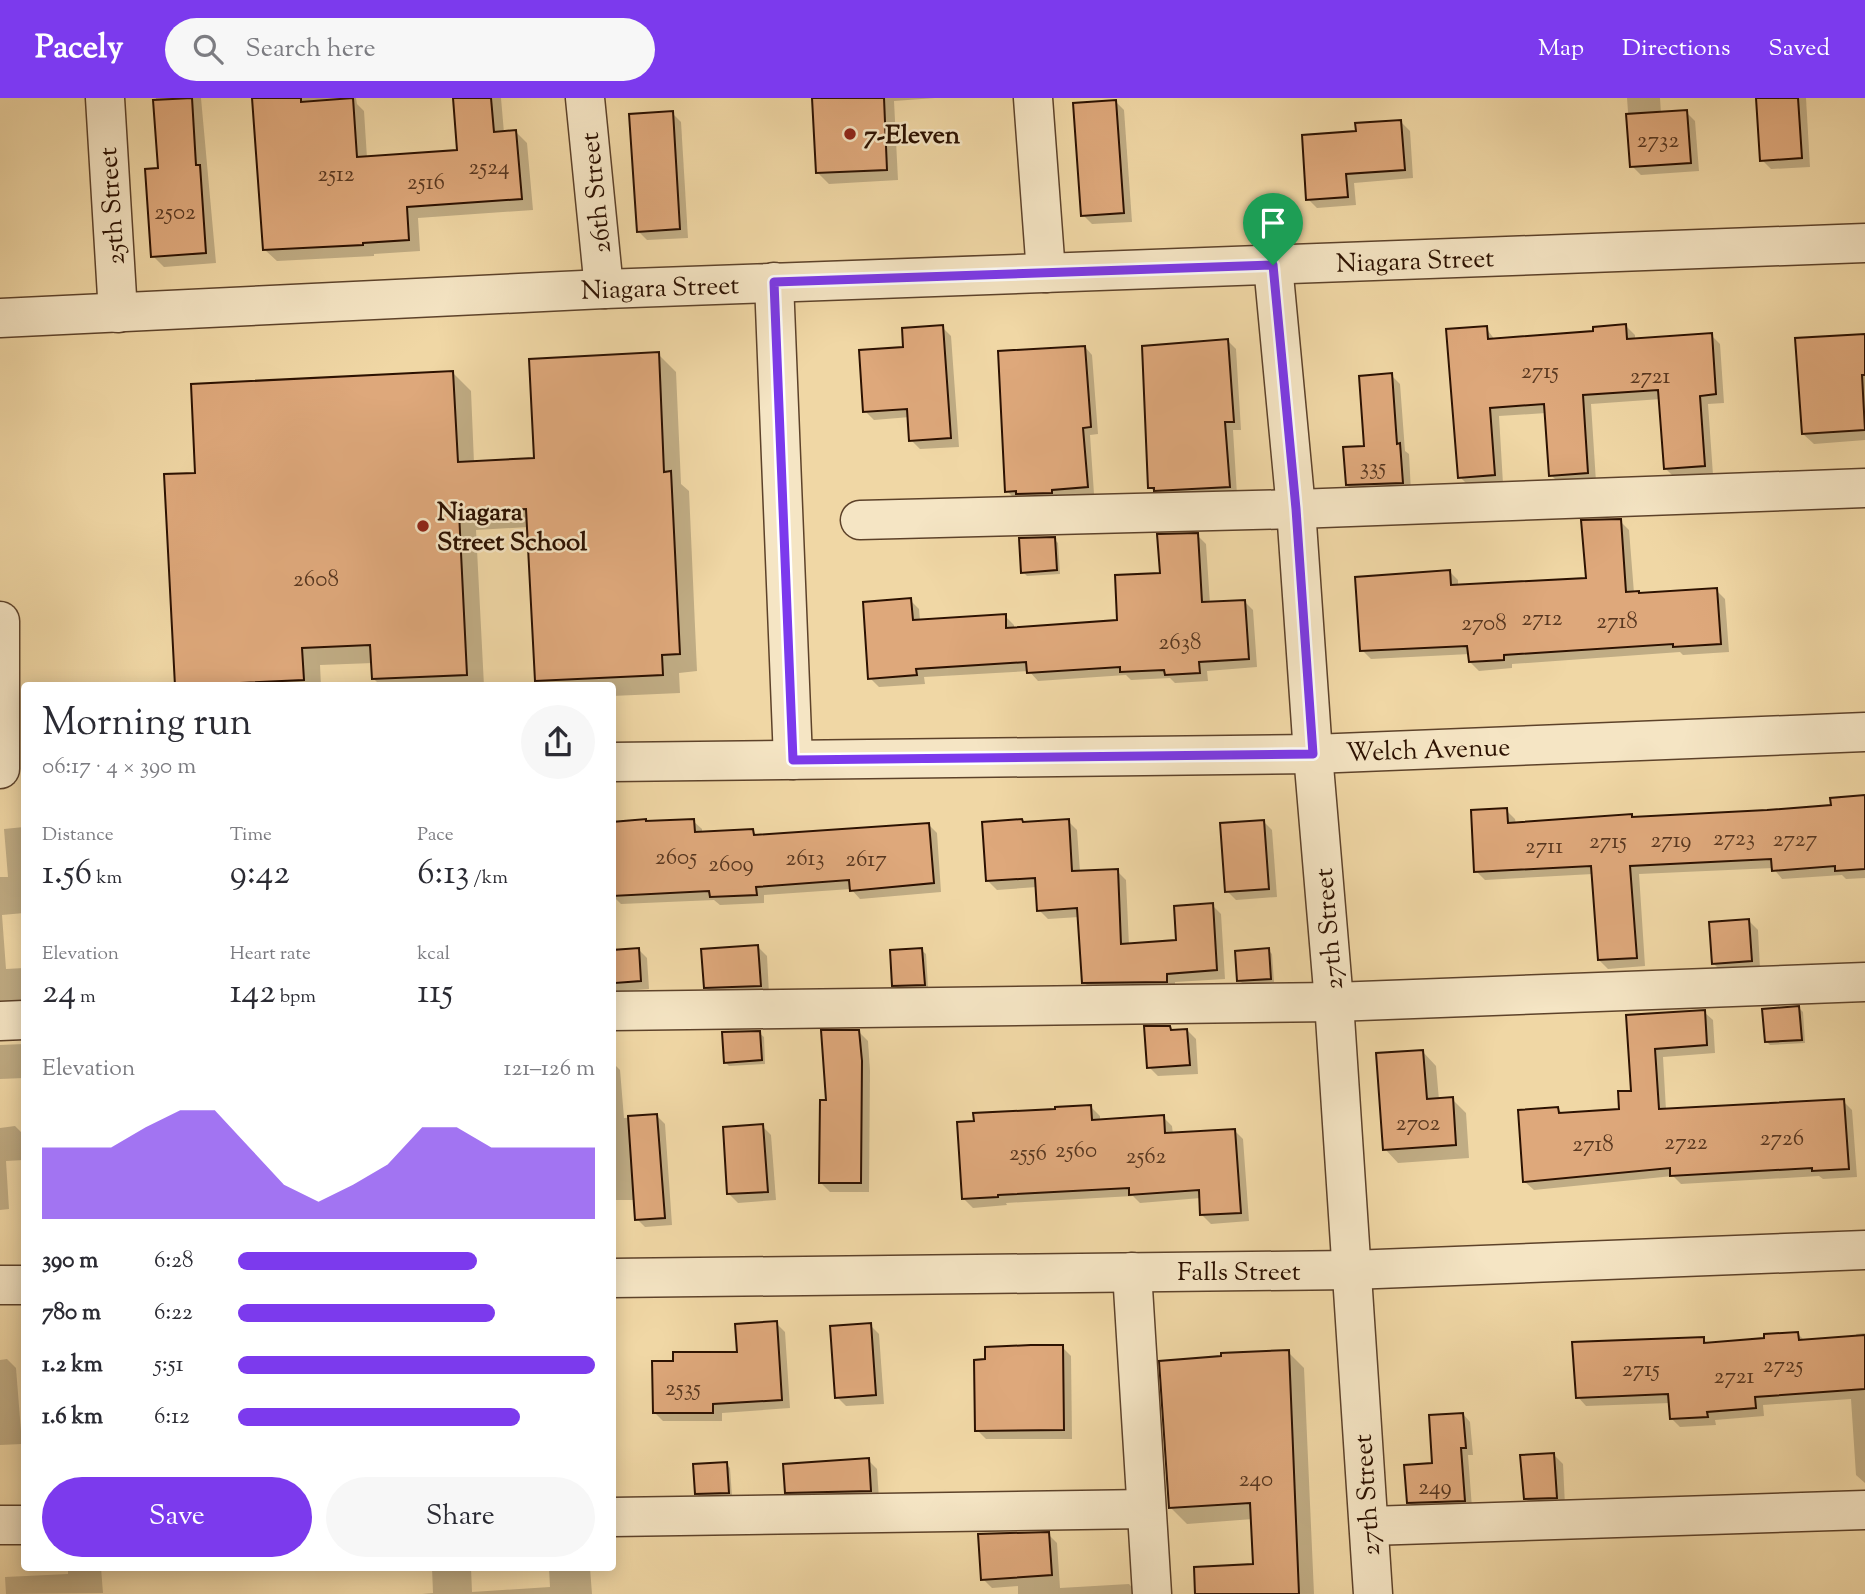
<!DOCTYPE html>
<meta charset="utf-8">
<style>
body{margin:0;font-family:"Sorts Mill Goudy",serif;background:#f7f7f7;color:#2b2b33;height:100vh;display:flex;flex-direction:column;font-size:26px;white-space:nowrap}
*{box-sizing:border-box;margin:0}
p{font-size:23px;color:#7c7c81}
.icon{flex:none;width:38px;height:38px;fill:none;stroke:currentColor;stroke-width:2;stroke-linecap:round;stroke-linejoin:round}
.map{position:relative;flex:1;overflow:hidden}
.sheet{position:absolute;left:21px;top:584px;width:595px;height:889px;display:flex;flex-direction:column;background:#fff;border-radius:7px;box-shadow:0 4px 18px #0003}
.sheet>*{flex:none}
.pin{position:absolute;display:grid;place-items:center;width:60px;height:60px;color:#fff;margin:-72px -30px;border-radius:50% 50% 50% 0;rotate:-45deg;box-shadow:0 0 7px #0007}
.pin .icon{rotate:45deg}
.round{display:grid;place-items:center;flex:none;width:74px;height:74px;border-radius:37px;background:#f7f7f7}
.head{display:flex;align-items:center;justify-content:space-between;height:119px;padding:0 21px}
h1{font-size:38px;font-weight:600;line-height:52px}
.stats{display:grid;grid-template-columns:repeat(3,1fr);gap:10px;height:119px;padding:7px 21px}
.stats div{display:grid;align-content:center}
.stats b{font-size:35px;font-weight:600}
.stats small{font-size:19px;font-weight:400}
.stats p{font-size:19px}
.chart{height:196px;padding:14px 21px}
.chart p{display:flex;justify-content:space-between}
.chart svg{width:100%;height:126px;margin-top:7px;fill:#7c3aed;opacity:.7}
.cta{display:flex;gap:14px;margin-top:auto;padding:14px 21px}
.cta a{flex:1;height:80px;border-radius:42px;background:#7c3aed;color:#fff;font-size:28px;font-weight:600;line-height:80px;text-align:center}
.cta a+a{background:#f7f7f7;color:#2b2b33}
ul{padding:0 21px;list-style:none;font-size:23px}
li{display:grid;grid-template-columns:112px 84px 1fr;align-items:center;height:52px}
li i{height:18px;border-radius:9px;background:#7c3aed}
header{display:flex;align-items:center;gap:42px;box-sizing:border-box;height:98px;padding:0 35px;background:#7c3aed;color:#fff}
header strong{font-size:33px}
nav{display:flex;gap:38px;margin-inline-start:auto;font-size:24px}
.search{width:490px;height:63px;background:#f7f7f7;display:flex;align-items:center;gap:18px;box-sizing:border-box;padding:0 24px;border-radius:38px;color:#7c7c81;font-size:26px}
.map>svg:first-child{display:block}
</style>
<header>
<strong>Pacely</strong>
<div class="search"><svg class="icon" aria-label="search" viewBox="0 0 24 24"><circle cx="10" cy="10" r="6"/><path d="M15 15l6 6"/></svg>Search here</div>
<nav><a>Map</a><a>Directions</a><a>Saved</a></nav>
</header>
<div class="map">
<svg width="1865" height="1496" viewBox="0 0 1865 1496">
<rect width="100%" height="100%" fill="#f0d7a5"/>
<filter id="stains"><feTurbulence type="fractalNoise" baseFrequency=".00286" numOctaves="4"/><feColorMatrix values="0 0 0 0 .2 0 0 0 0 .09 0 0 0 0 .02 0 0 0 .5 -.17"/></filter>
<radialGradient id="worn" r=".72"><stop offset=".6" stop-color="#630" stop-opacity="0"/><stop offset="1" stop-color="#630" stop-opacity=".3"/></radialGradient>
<g fill="#0003">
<polygon points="156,0 201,0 216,165 164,169 153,158 160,71"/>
<polygon points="254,0 356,0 357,6 364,13 367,60 459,54 454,0 501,0 504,35 516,34 527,45 533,112 418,120 420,153 374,156 374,158 277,163 265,152"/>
<polygon points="814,0 935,0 894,3 898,82 829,86 818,75"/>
<polygon points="1627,0 1660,0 1661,16 1686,14 1695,23 1699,73 1641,77 1632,68"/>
<polygon points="1758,0 1806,0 1810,69 1771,71 1762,62"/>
<polygon points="1115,3 1124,12 1132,124 1092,126 1083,117"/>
<polygon points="672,15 681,24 688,140 647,142 638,133"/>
<polygon points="1401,24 1410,33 1413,80 1354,85 1356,107 1317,110 1308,101 1358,35"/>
<polygon points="1626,228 1635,237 1635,242 1711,237 1720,246 1724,305 1708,306 1713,377 1674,379 1665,370 1661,301 1591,306 1596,384 1560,386 1551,377 1546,315 1499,318 1503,386 1469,388 1460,379 1486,230 1495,242 1595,235"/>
<polygon points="942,229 951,238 959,349 920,351 911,342 910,319 874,322 865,313 905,250"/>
<polygon points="1865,238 1865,342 1814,346 1803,336"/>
<polygon points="1228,243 1236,251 1241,332 1233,332 1237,397 1158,398 1150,389"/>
<polygon points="1085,249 1092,257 1098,336 1090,337 1094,396 1015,401 1007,393"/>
<polygon points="658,256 676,274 681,386 689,393 697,573 679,575 680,595 612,598 612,588 542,588 537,583 529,429 476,432 484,588 381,588 374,581 373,565 320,567 321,588 177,588 166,378 197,376 453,275 471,293 474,365 536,362"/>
<polygon points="1391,277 1400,286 1405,353 1409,356 1411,394 1356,396 1347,387 1366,350"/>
<polygon points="1620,423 1629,432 1634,495 1640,497 1716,492 1725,501 1729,554 1683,557 1680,554 1512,566 1512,570 1479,573 1470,564 1470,556 1371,561 1362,552 1449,473 1458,482 1458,488 1587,482"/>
<polygon points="1197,437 1206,446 1210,506 1244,503 1253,512 1257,569 1207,573 1208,583 1175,585 1170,580 1131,582 1126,577 1038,583 1029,573 924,579 925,586 879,589 870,580 910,502 919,511 920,523 1005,518 1014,527 1014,531 1119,524"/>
<polygon points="1054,441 1058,445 1060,476 1027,478 1023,474"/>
<polygon points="1865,700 1865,780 1846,781 1842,777 1782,781 1773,770 1639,776 1645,868 1608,871 1599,862 1593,776 1485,782 1476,773 1506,712 1515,721 1516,726 1631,718 1634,721 1832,708"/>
<polygon points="693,723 702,731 702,736 753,733 758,739 929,727 937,735 941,794 860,801 851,791 764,797 764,805 720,807 714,802 621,806 612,797"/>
<polygon points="1022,723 1025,726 1068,723 1077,732 1080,774 1117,773 1126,782 1129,848 1178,844 1212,807 1221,816 1225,881 1175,884 1175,892 1093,894 1084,884 1079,819 1048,821 1039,812 1037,789 997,792 988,783"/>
<polygon points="1263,723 1272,732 1277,799 1236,802 1227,793"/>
<polygon points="24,729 24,815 2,817 6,871 24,870 24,909 0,912 0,779 8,779 4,731"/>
<polygon points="1749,823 1758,832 1760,871 1722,874 1713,865"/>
<polygon points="758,849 767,858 769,896 714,898 705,889"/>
<polygon points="638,851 647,860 649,891 612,894 612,854"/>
<polygon points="921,852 926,856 928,890 898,891 894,887"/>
<polygon points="1268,852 1272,856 1274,884 1243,886 1239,882"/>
<polygon points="1799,910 1803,914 1805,945 1770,947 1766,943"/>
<polygon points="1704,914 1713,922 1715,955 1663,959 1666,1012 1843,1003 1852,1012 1857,1079 1823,1081 1819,1078 1681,1086 1673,1078 1534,1092 1525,1084 1558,1011 1563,1016 1621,1012 1633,994 1628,918"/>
<polygon points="1170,930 1173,933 1187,932 1196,941 1198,976 1158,978 1149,969"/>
<polygon points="859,934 868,943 870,973 869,1094 830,1094 821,1085 827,1004"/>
<polygon points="759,935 764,939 765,966 729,968 725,964"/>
<polygon points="24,946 24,980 0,981 0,947"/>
<polygon points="1423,954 1436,968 1439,1002 1452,1001 1466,1015 1469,1060 1398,1065 1385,1051"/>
<polygon points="612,964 620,972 624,1020 657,1018 665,1026 672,1127 645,1129 637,1121 636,1102 612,1102"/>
<polygon points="1091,1009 1100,1018 1100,1023 1163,1019 1172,1028 1173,1037 1234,1032 1243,1041 1249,1123 1211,1126 1202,1117 1201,1100 1140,1105 1133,1098 1006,1105 1007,1107 973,1110 964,1101 1057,1013"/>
<polygon points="15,1028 24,1037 24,1062 6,1063 9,1111 0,1112 0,1030"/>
<polygon points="762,1028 771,1037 776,1102 738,1105 729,1096"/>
<polygon points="776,1225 785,1234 790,1310 722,1315 722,1323 663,1323 654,1314 674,1265 739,1255"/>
<polygon points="870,1227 879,1236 884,1306 846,1308 837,1299"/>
<polygon points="1865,1235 1865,1385 1856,1377 1851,1301 1763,1307 1764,1318 1715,1322 1716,1327 1680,1329 1671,1320 1670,1305 1586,1308 1578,1299 1703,1241 1708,1246 1766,1242 1798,1236 1805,1243 1857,1240 1856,1236"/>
<polygon points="1062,1249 1071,1258 1072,1341 986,1341 977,1332"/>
<polygon points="1288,1254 1304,1270 1314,1496 1197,1496 1255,1468 1253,1421 1187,1426 1171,1410"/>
<polygon points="7,1261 16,1270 22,1346 0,1347 0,1262"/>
<polygon points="1463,1316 1470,1324 1473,1357 1468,1357 1472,1410 1416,1412 1408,1404 1434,1367"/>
<polygon points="1554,1357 1563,1366 1565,1408 1534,1409 1525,1400"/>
<polygon points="868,1362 877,1371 879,1402 796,1403 787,1394"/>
<polygon points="726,1366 730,1370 732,1399 700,1399 696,1395"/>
<polygon points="1048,1436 1057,1445 1060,1490 1129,1486 1138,1496 1018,1496 1018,1488 992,1490 983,1481"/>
<polygon points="68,1470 101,1470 103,1495 6,1496 5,1479 68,1476"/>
<polygon points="432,1470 471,1470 472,1494 550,1489 549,1470 590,1470 592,1496 422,1496 433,1495"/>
</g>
<g fill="#dea87b" stroke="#2c1101" stroke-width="2">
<polygon points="192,0 196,67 200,67 206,155 151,159 145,71 158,70 153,2"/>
<polygon points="252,0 301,0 301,4 353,0 357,59 457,52 453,0 491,0 494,34 516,32 522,101 407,109 409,142 363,145 363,147 263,152"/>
<polygon points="812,0 884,0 887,72 816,75"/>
<polygon points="1756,0 1798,0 1802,60 1760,63"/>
<polygon points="1116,2 1124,115 1081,118 1073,5"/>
<polygon points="1687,12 1691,65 1630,69 1626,16"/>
<polygon points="673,13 680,131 637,134 629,16"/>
<polygon points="1401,22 1405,72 1346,76 1348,99 1306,102 1302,37 1356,33 1355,25"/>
<polygon points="1626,226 1627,241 1712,235 1716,296 1700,298 1705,368 1664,371 1658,292 1583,297 1588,375 1549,378 1544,306 1490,310 1495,377 1458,380 1446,231 1487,228 1488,241 1593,233 1593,229"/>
<polygon points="943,227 951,340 909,343 907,311 863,314 859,252 903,249 902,230"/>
<polygon points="1865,236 1865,277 1862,277 1865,332 1802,336 1795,240"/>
<polygon points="1228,241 1234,324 1225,324 1230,389 1154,393 1154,390 1148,390 1142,248"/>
<polygon points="1085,248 1091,329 1083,330 1088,389 1052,392 1052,395 1016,396 1016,393 1005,394 998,253"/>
<polygon points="659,254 664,374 671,373 680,556 662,557 663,577 535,583 526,411 459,414 467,577 372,581 370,547 302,550 304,582 175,588 164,376 195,375 191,286 453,273 458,364 534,360 529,261"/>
<polygon points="1392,275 1397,346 1400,345 1403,385 1346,387 1343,349 1364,348 1359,278"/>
<polygon points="1621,421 1626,494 1639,493 1639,495 1717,490 1721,546 1673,549 1673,546 1504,557 1504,562 1469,564 1467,548 1360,553 1355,479 1450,472 1451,487 1586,480 1581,422"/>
<polygon points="1198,435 1202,504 1245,502 1249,561 1199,564 1200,575 1165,577 1164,572 1120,574 1120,569 1027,575 1026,564 916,571 917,577 868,581 863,504 911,500 913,522 1006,516 1006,530 1117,522 1115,477 1160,475 1157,436"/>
<polygon points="1055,439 1057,472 1021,475 1019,440"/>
<polygon points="1865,697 1865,771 1835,773 1835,768 1772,773 1771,761 1630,768 1637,860 1598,862 1591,768 1474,774 1471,712 1507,710 1508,725 1632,716 1632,719 1767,712 1831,707 1830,700"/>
<polygon points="646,721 646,723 694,721 695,734 753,731 754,737 929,725 934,785 850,793 849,782 756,789 757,797 710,799 709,793 612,798 612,724"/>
<polygon points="1022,721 1023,724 1069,721 1072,773 1118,771 1121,846 1176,842 1174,808 1213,805 1217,872 1167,876 1167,884 1082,885 1077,810 1037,813 1035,780 986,783 982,724"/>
<polygon points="1264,722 1269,791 1225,794 1220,725"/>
<polygon points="1749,821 1752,863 1712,866 1709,824"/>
<polygon points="758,847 761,888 704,890 701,851"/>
<polygon points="639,850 641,883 615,885 612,852"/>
<polygon points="922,850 925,887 892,888 890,852"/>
<polygon points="1269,850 1271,881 1237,883 1235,853"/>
<polygon points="1799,908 1802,942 1765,944 1762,911"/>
<polygon points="1705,912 1707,947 1655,951 1659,1011 1844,1001 1849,1071 1812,1073 1812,1070 1670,1078 1670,1070 1523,1084 1518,1012 1558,1009 1559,1015 1619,1011 1618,993 1631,993 1626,917"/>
<polygon points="1144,928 1170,928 1171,932 1187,931 1190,967 1147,970"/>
<polygon points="821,932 859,932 862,963 861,1085 819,1085 820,1002 826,1002"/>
<polygon points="760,933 762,962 724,965 722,934"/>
<polygon points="1423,952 1427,1001 1453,999 1456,1047 1383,1052 1376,955"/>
<polygon points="1091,1007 1092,1022 1164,1017 1165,1035 1235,1031 1241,1115 1200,1117 1199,1092 1129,1097 1129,1090 998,1097 998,1099 962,1101 957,1024 974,1023 973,1015 1055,1011 1055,1009"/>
<polygon points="657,1016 665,1120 635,1122 628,1018"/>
<polygon points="763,1026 768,1094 727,1096 723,1029"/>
<polygon points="777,1223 782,1302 713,1306 713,1315 653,1315 652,1263 673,1263 673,1254 737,1254 735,1226"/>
<polygon points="871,1225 876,1297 835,1300 830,1228"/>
<polygon points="1798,1234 1799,1242 1865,1237 1865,1291 1755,1299 1756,1310 1707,1314 1708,1319 1670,1321 1668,1296 1576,1300 1572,1244 1704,1239 1704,1245 1764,1240 1764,1236"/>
<polygon points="1031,1247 1063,1247 1064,1332 975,1333 974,1262 985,1261 985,1249"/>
<polygon points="1289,1252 1299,1496 1195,1496 1194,1469 1253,1466 1250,1405 1169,1410 1159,1263 1221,1258 1221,1255"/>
<polygon points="1463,1315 1466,1350 1461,1350 1465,1403 1407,1405 1404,1367 1432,1365 1429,1317"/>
<polygon points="1554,1355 1557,1400 1524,1401 1520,1357"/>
<polygon points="869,1360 871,1393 785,1395 783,1366"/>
<polygon points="727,1364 729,1395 695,1396 693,1366"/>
<polygon points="1049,1434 1052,1477 981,1482 978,1436"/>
</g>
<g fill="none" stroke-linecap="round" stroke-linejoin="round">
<g stroke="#5d422a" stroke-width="41">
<g id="minor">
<polyline points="105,0 118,215"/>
<polyline points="585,0 604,191"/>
<polyline points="1033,0 1046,175"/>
<polyline points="1273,167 1296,411 1313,656 1334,904 1373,1496"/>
<polyline points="774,184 793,662"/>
<polyline points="0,220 604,191 1865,145"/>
<polyline points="860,422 1296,411 1865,390"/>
<polyline points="0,523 0,671"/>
<polyline points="612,664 1313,656 1865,634"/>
<polyline points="612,913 1334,904 1865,884"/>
<polyline points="0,923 24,922"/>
<polyline points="1132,1174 1152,1496"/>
<polyline points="612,1180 1351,1172 1865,1152"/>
<polyline points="0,1187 24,1187"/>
<polyline points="612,1419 1146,1411"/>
<polyline points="0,1427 24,1427"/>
<polyline points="1369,1428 1865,1412"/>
</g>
</g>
<use href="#minor" stroke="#f5e5c4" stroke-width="38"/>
</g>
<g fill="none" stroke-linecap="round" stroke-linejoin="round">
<g stroke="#fff" stroke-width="14">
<polygon id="route" points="1273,167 1296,411 1313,656 793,662 774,184"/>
</g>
<use href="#route" stroke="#7c3aed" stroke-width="9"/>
</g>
<g fill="#8f2418" stroke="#f5e5c4" stroke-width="2.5">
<circle cx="850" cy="36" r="7"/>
<circle cx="423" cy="428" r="7"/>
</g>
<g text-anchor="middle" stroke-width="5" stroke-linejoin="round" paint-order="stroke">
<g font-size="23" fill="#583720">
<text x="1658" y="49">2732</text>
<text x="489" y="76">2524</text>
<text x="336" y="83">2512</text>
<text x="426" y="91">2516</text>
<text x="175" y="121">2502</text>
<text x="1540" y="280">2715</text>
<text x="1650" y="285">2721</text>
<text x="1373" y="376">335</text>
<text x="316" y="488">2608</text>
<text x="1542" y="527">2712</text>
<text x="1617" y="530">2718</text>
<text x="1484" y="532">2708</text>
<text x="1180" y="551">2638</text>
<text x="1734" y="747">2723</text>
<text x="1795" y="748">2727</text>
<text x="1671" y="749">2719</text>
<text x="1608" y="750">2715</text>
<text x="1544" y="755">2711</text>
<text x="676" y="766">2605</text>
<text x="805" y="767">2613</text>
<text x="866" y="768">2617</text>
<text x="731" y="773">2609</text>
<text x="1418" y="1032">2702</text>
<text x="1782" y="1047">2726</text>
<text x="1686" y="1051">2722</text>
<text x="1593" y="1053">2718</text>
<text x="1076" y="1059">2560</text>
<text x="1028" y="1062">2556</text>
<text x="1146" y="1065">2562</text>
<text x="1783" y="1274">2725</text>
<text x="1641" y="1278">2715</text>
<text x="1734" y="1285">2721</text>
<text x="683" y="1297">2535</text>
<text x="1256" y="1388">240</text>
<text x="1435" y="1396">249</text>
</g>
<g font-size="26" font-weight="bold" fill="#2c1101" stroke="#f5e5c4" text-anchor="start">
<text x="864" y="45">7-Eleven</text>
<text x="437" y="422">Niagara<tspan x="437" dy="30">Street School</tspan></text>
</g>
<g font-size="26" fill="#2c1101" stroke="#f5e5c4">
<text transform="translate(595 95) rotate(-96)" y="9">26th Street</text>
<text transform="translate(111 108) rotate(-94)" y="9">25th Street</text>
<text transform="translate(1415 162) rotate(-2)" y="9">Niagara Street</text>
<text transform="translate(660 189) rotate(-2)" y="9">Niagara Street</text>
<text transform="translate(1428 651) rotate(-2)" y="9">Welch Avenue</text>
<text transform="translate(1328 831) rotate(-95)" y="9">27th Street</text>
<text x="1239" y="1182">Falls Street</text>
<text transform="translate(1366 1397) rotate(-94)" y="9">27th Street</text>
</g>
</g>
<rect width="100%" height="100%" filter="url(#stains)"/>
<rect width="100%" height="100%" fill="url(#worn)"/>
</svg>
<div class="pin" style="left:1273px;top:167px;background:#1e9e55"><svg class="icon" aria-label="arrive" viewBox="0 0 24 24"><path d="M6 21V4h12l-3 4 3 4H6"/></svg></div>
<section class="sheet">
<div class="head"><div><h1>Morning run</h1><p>06:17 · 4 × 390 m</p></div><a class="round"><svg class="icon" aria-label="share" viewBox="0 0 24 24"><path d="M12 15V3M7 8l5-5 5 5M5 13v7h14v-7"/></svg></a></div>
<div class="stats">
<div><p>Distance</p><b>1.56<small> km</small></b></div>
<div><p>Time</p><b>9:42</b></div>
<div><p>Pace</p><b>6:13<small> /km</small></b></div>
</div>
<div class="stats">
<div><p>Elevation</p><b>24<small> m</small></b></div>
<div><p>Heart rate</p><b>142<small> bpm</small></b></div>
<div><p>kcal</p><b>115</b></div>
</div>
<div class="chart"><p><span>Elevation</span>121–126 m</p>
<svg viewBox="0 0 160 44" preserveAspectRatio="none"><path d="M0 44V19L10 19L20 19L30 12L40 6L50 6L60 19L70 32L80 38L90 32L100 25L110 12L120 12L130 19L140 19L150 19L160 19V44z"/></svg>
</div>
<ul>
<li><b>390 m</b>6:28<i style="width:67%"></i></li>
<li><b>780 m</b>6:22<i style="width:72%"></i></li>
<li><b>1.2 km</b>5:51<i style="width:100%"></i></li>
<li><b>1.6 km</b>6:12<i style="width:79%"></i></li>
</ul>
<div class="cta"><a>Save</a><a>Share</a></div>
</section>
</div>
